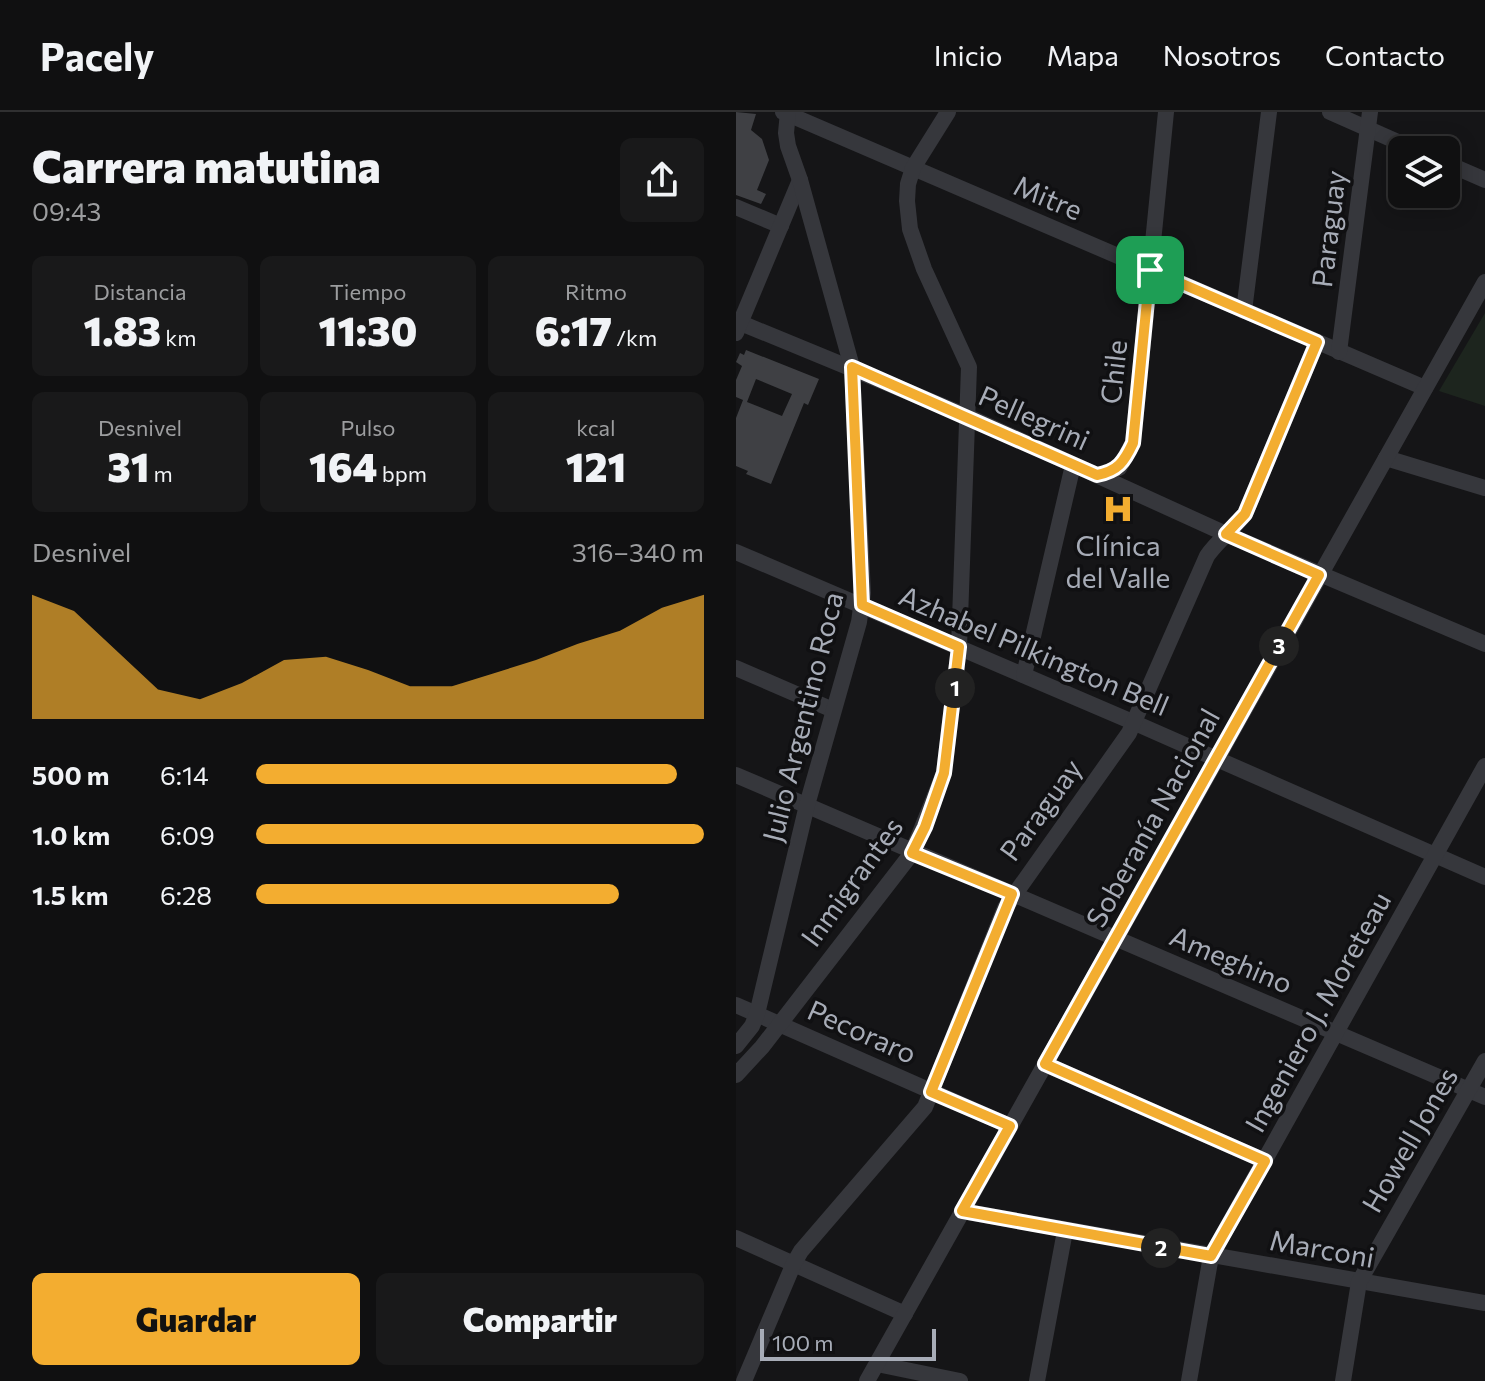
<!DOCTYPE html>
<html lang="es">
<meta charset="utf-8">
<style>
body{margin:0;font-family:Commissioner,sans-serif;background:#19191a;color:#f1f3f6;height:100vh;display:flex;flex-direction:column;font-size:30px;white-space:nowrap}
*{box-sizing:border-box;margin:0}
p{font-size:26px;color:#9c9d9f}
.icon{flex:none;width:44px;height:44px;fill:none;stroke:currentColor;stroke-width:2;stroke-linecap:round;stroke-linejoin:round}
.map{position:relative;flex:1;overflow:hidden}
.side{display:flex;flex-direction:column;background:#101011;width:736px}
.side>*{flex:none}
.fabs{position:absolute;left:652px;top:24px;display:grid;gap:16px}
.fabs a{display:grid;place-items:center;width:72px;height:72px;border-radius:12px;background:#101011;box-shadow:0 4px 20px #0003,0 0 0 2px #303031;font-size:40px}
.scale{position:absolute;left:24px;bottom:20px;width:176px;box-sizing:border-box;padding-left:8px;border:4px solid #a7acb7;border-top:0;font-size:22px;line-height:28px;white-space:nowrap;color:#a7acb7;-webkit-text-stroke:6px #101012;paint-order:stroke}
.pin{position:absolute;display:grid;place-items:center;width:68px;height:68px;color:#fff;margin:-34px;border-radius:16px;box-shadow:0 4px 12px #0006}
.km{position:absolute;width:40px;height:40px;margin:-20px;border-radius:50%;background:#222;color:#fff;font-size:22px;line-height:40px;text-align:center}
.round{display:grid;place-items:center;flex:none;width:84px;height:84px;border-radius:12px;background:#19191a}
.head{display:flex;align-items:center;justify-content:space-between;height:136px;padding:0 32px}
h1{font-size:44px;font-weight:800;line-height:60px}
.metrics{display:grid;grid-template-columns:repeat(3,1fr);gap:12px;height:136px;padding:8px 32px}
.metrics div{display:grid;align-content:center;border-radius:12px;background:#19191a;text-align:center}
.metrics b{font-size:40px;font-weight:800}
.metrics small{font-size:22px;font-weight:400}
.metrics p{font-size:22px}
.chart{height:224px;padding:16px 32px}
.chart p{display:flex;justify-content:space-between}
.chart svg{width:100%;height:144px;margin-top:8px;fill:#f3ad30;opacity:.7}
.primary-button{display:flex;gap:16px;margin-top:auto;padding:16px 32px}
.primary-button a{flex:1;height:92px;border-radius:12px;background:#f3ad30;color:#111;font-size:32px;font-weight:800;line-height:92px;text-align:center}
.primary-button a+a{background:#19191a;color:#f1f3f6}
ul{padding:0 32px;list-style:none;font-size:26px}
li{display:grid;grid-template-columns:128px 96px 1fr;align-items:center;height:60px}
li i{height:20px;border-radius:10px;background:#f3ad30}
header{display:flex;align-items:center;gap:48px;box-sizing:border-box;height:112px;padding:0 40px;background:#101011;border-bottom:2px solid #303031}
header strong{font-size:38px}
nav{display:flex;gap:44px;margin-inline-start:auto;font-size:28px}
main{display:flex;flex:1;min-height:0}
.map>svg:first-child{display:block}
</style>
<header>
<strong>Pacely</strong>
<nav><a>Inicio</a><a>Mapa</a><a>Nosotros</a><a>Contacto</a></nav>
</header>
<main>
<section class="side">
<div class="head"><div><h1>Carrera matutina</h1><p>09:43</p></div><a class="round"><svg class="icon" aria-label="share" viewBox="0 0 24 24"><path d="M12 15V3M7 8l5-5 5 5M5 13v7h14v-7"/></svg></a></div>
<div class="metrics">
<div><p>Distancia</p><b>1.83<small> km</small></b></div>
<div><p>Tiempo</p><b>11:30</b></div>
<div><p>Ritmo</p><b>6:17<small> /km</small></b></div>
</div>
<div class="metrics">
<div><p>Desnivel</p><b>31<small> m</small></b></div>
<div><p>Pulso</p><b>164<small> bpm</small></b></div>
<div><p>kcal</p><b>121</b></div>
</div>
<div class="chart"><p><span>Desnivel</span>316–340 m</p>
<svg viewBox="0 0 160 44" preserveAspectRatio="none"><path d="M0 44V6L10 11L20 23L30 35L40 38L50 33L60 26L70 25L80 29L90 34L100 34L110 30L120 26L130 21L140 17L150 10L160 6V44z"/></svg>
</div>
<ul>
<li><b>500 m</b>6:14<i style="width:94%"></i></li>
<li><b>1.0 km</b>6:09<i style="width:100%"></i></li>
<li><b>1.5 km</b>6:28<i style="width:81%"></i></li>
</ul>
<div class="primary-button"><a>Guardar</a><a>Compartir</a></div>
</section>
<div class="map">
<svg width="749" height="1269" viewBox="0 0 749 1269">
<rect width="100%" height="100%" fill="#151517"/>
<polygon fill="#1d251e" points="749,201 749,294 703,279"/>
<g fill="#3f4044" fill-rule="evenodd">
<polygon points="0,0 20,2 15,18 26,27 33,48 21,78 30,82 25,92 0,83"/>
<path d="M10 238 83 267 72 293 68 291 35 372 10 362 12 359 0 354V306L7 288 0 285V268L6 254 0 250 4 241 8 243ZM20 267 56 282 46 304 11 290Z"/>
</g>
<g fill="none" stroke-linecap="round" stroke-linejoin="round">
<g stroke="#36373c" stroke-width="16">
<polyline points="47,0 689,276"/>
<polyline points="594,0 680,38"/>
<polyline points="710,51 749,68"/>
<polyline points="0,95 45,114"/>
<polyline points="508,199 533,0"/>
<polyline points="0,209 233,305 490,422 749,532"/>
<polyline points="0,221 64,68"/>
<polyline points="603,240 634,0"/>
<polyline points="650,346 749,376"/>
<polyline points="361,363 383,356 397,331 430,0"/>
<polyline points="0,440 399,611 749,765"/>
<polyline points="0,556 97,598"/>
<polyline points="288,563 337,353"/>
<polyline points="0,663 749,985"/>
<polyline points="0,893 274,1014"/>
<polyline points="0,934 16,914 21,902 71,693 123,510 127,481 116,255 64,68 52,34 50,21 52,0"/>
<polyline points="309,952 529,1049"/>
<polyline points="0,963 26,935 176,741 208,661 223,535 233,255 188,157 174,117 171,89 172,72 177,56 212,0"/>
<polyline points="226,1099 749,1191"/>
<polyline points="0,1126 169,1202"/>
<polyline points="141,1252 224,1269"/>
<path d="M8 1269 58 1151 65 1139 189 995 269 796 393 621 471 444C482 428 497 418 509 402L581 230"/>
<polyline points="131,1269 749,170"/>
<polyline points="301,1269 329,1119"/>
<polyline points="453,1269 475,1144 749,654"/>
<polyline points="607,1269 623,1170 749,949"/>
</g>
</g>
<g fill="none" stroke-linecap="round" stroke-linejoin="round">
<g stroke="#fff" stroke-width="16">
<path id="route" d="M414 158 581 230 509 402 490 422 583 463 309 952 529 1049 475 1144 226 1099 274 1014 195 980 276 782 176 741 189 715 208 661 223 535 126 493 116 255 361 363C382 359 388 350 397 331Z"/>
</g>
<use href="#route" stroke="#f3ad30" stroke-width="10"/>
</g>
<defs>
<g id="hospital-bare" transform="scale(2.4)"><path d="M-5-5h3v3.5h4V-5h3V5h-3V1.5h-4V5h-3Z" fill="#f3ad30" stroke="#101012" stroke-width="2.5" paint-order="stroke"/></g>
</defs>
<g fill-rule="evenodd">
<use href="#hospital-bare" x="382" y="397"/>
</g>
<g text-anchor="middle" stroke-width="7" stroke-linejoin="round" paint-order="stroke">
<g font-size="28" fill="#a7acb7" stroke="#101012">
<text transform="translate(312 86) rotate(23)" y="10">Mitre</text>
<text transform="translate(593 117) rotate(-83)" y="10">Paraguay</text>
<text transform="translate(378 260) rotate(-84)" y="10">Chile</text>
<text transform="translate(298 306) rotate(24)" y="10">Pellegrini</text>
<text transform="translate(298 539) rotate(23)" y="10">Azhabel Pilkington Bell</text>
<text transform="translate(67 605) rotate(-76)" y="10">Julio Argentino Roca</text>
<text transform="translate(305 698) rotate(-54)" y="10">Paraguay</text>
<text transform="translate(417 706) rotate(-61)" y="10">Soberanía Nacional</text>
<text transform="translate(116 770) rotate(-54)" y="10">Inmigrantes</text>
<text transform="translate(495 848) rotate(23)" y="10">Ameghino</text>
<text transform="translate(582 900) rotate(-61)" y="10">Ingeniero J. Moreteau</text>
<text transform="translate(126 920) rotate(24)" y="10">Pecoraro</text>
<text transform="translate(674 1028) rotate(-60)" y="10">Howell Jones</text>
<text transform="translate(586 1137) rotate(10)" y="10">Marconi</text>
</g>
<g font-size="28" fill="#a7acb7" stroke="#101012">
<text x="382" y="444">Clínica<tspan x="382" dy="32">del Valle</tspan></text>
</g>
</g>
</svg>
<div class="fabs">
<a><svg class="icon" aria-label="layers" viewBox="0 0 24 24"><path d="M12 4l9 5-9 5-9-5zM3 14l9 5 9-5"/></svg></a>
</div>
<div class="scale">100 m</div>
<div class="pin" style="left:414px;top:158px;background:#1e9e55"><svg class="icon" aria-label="arrive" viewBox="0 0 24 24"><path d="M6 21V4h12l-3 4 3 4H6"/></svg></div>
<b class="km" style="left:219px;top:576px">1</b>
<b class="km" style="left:425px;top:1136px">2</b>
<b class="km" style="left:543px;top:534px">3</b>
</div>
</main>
